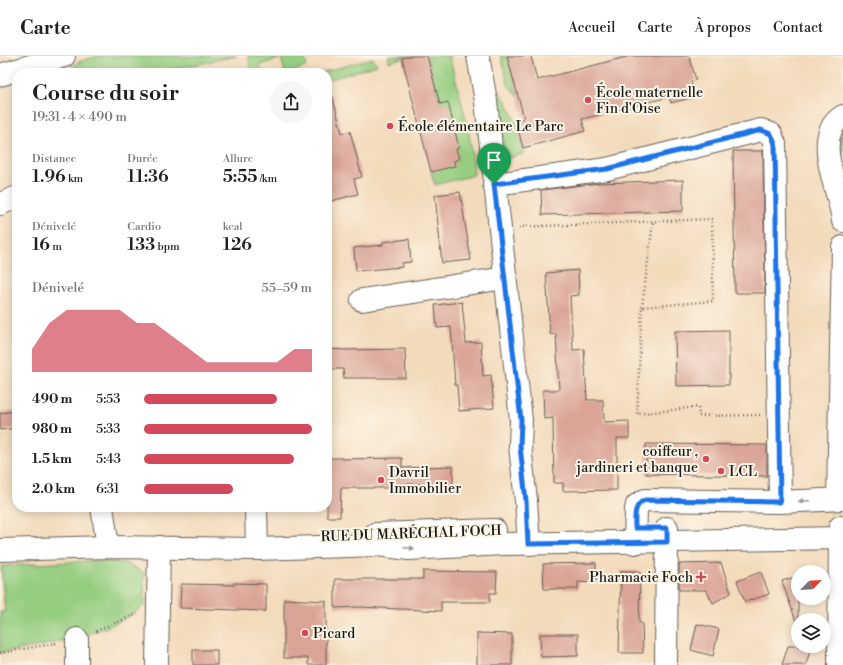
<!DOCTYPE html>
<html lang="fr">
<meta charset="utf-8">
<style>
body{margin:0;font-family:"Libre Bodoni",serif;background:#f6f6f6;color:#202124;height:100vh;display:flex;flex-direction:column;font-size:15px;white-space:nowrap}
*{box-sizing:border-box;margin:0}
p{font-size:13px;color:#757577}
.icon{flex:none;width:22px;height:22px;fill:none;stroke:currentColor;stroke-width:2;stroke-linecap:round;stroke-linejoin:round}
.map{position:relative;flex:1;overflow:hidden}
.side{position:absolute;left:12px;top:12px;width:320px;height:444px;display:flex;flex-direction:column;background:#fff;border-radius:16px;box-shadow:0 2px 10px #0003}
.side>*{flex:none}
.needle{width:26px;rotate:65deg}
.fabs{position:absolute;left:791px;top:509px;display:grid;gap:8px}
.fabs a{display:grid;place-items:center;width:40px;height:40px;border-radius:50%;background:#fff;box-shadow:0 2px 10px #0003;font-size:20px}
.pin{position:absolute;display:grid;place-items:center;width:34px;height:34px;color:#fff;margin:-41px -17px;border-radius:50% 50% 50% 0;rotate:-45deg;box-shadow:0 0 4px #0007}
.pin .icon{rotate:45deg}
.round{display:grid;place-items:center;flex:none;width:42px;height:42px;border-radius:21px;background:#f6f6f6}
.headline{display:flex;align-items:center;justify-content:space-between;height:68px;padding:0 20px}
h1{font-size:22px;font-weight:600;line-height:30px}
.figures{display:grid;grid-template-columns:repeat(3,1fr);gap:6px;height:68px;padding:4px 20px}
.figures div{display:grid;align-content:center}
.figures b{font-size:17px;font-weight:600}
.figures small{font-size:11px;font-weight:400}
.figures p{font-size:11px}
.chart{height:112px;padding:8px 20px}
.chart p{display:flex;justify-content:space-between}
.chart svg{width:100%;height:72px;margin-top:4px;fill:#d1495b;opacity:.7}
ul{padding:0 20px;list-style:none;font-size:13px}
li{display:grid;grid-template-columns:64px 48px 1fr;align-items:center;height:30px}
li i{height:10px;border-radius:5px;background:#d1495b}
header{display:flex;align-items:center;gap:24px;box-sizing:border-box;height:56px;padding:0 20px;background:#fff;border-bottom:1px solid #e0e0e0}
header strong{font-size:19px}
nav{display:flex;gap:22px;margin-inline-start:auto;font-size:14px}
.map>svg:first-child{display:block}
</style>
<header>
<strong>Carte</strong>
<nav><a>Accueil</a><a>Carte</a><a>À propos</a><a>Contact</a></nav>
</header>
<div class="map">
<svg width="843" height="609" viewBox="0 0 843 609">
<rect width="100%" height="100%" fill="#fcf5e5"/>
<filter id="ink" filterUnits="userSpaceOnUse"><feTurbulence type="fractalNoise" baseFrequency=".025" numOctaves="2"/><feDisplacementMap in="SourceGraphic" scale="8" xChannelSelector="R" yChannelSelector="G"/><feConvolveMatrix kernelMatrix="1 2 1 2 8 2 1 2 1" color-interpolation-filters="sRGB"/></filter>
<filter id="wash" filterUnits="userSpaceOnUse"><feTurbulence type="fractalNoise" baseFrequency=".012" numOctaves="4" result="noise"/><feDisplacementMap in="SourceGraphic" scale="16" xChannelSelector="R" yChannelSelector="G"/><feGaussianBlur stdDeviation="0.9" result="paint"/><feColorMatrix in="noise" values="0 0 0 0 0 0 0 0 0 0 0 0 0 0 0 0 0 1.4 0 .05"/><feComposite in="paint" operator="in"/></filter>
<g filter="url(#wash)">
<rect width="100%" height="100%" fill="#f3dabb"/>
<g fill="#96ce81" stroke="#59754e">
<polygon points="98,0 237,0 169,14 169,17 67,17 78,6"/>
<polygon points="248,0 304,0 307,10 299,13 295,17 285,16 281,2 260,9 262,17 252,17"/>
<polygon points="388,0 410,0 389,6"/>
<path d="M427 0H449C460 40 472 78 474 119L435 129 431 116 459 103 440 48Z"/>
<polygon points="501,0 507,0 518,40 508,29"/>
<polygon points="373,2 377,9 328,24 327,17 320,17"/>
<path d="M497 33C512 51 521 74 523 98L508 102 504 100Z"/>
<polygon points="843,69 843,109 839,89"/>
<path d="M106 504 128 508 144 517 145 549C103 582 50 588 0 597V556H5L1 510Z"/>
</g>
<g id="blocks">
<g fill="#daa497">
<polygon points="410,0 427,0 440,48 448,46 459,92 456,93 459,103 454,105 455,110 431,116 402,2"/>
<polygon points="507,0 531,0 537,24 630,0 689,0 696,24 691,26 695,41 671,47 669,41 582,63 585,75 523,92 516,65 524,62"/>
<polygon points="332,39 342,77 350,75 362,121 354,123 358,138 327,146 327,40"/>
<polygon points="733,95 763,95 765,237 735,237"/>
<polygon points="683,124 683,155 542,159 541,134 600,127"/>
<polygon points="460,136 471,204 442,207 435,139"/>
<polygon points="409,183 411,206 402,207 402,211 356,215 354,192 383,189 383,186"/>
<polygon points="578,214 579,239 570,240 573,294 584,293 587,344 603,344 604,366 629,365 629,382 617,382 617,434 563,435 563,427 554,427 553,362 544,363 543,334 559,334 556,278 550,278 546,217"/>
<polygon points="462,246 466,287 481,286 483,320 491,319 494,352 459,355 457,329 455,329 451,271 437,272 435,249"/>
<polygon points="729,274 729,329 676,330 675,275"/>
<polygon points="327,293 343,294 405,293 406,322 344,322 343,313 327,313"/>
<polygon points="17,355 17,372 0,374 0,357"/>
<polygon points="646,388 767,389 767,420 646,418"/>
<polygon points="327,402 342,402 342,403 402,402 402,412 453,410 453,431 422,432 422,428 391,428 391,432 341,432 340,461 327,461"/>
<polygon points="596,507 596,527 578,526 578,533 544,533 543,508"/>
<polygon points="721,507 731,537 713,547 706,534 679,534 679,508"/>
<polygon points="423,515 497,516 496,537 490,537 490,546 441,546 441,555 360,551 335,552 335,523 423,523"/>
<polygon points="621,515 640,515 639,567 642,567 643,597 619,597"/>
<polygon points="761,516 769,538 745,546 737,525"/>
<polygon points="798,520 798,564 796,565 782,525"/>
<polygon points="234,527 266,528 266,555 180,552 181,528 234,529"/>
<polygon points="284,543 326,545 326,609 308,609 308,602 284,602"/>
<polygon points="697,568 719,573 713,600 691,594"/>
<polygon points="477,577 512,578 512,609 477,609"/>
<polygon points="540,578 578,578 578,600 541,601"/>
<polygon points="788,590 811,590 806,609 782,609"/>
<rect x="193" y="594" width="24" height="15"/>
</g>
</g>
</g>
<g filter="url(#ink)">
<use href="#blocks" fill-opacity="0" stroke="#675e54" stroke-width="1"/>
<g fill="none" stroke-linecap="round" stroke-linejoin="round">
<g stroke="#675e54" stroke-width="24">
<g id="minor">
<polyline points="478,0 486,45 521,364 520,390 526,445 529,488"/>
<polyline points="0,19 64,0"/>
<path d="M843 60C810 80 840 134 843 165"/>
<polyline points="494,128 607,113 761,74 771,78 775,88 780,446"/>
<polyline points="0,148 17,141"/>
<polyline points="362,244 505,222"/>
<polyline points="838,443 843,191"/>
<polyline points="102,451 108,491"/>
<polyline points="256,451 257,493"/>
<polyline points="375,478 495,474"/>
<polyline points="635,487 636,453 637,449 645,444 780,446 843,443"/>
<polyline points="0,494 108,491 257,493 378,489 409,493 504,488 843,482"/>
<polyline points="77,583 77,609"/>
<polyline points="157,609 159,491"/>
<polyline points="666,609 667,472"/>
<polyline points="839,609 840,471"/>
</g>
</g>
<g stroke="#675e54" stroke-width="2.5" stroke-dasharray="1 3" stroke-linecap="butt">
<polyline points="519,171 712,163 713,245 642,251 637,358 698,351 699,360 760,359"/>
<polyline points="642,251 653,166"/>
<polyline points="96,575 137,558"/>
<polyline points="0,597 57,587"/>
</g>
<use href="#minor" stroke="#fff" stroke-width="22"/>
</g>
<defs><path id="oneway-solid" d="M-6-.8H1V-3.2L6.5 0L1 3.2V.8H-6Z"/></defs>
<g fill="#999">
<use href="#oneway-solid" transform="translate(804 445) rotate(177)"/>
<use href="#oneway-solid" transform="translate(409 492) rotate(4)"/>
</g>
</g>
<g fill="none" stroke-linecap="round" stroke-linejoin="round" filter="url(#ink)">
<g stroke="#fff" stroke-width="8">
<path id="route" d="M761 74 771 78 775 88 780 446 645 444C633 449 635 461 635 472H667V486L528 488 526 445 520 390 521 364 494 128 607 113Z"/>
</g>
<use href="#route" stroke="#1a73e8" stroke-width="5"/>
</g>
<g fill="#d1495b" stroke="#fcf5e5" stroke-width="1.5">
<circle cx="588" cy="44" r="4"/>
<circle cx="390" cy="70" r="4"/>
<circle cx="706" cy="403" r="4"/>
<circle cx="721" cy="415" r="4"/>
<circle cx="381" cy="424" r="4"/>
<path d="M699 515h4v4h4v4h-4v4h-4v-4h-4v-4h4z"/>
<circle cx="305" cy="577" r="4"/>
</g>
<g text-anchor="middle" stroke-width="4" stroke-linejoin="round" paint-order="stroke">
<g font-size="14" fill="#1c1c1c" stroke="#fcf5e5" text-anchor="start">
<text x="596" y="41">École maternelle<tspan x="596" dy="16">Fin d'Oise</tspan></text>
<text x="398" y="75">École élémentaire Le Parc</text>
<text x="698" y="400" text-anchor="end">coiffeur ,<tspan x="698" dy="16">jardineri et banque</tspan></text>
<text x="729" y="420">LCL</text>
<text x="389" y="421">Davril<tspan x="389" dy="16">Immobilier</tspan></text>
<text x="693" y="526" text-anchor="end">Pharmacie Foch</text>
<text x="313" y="582">Picard</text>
</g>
<g font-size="14" fill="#1c1c1c" stroke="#fcf5e5">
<text transform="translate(411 477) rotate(-2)" y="5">RUE DU MARÉCHAL FOCH</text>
</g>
</g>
</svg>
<div class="fabs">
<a><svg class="needle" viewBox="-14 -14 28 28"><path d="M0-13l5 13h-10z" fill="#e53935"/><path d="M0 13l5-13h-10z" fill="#757577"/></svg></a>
<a><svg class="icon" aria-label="layers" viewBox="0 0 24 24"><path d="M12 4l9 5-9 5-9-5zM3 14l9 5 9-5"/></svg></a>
</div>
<div class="pin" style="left:494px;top:128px;background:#1e9e55"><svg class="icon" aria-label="arrive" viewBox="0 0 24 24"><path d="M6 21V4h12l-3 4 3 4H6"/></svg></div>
<section class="side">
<div class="headline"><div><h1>Course du soir</h1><p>19:31 · 4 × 490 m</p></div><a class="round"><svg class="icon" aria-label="share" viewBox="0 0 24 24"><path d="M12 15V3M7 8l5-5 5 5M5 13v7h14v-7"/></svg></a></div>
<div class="figures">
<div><p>Distance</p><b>1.96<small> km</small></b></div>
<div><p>Durée</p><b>11:36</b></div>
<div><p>Allure</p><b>5:55<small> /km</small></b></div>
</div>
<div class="figures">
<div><p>Dénivelé</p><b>16<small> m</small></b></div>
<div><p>Cardio</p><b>133<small> bpm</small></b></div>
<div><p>kcal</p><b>126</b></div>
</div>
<div class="chart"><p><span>Dénivelé</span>55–59 m</p>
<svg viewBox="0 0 160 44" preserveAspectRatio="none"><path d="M0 44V30L10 14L20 6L30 6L40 6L50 6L60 14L70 14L80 22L90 30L100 38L110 38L120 38L130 38L140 38L150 30L160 30V44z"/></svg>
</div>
<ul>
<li><b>490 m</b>5:53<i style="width:79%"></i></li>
<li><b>980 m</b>5:33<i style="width:100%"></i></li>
<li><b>1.5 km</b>5:43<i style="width:89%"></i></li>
<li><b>2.0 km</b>6:31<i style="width:53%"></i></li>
</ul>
</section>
</div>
